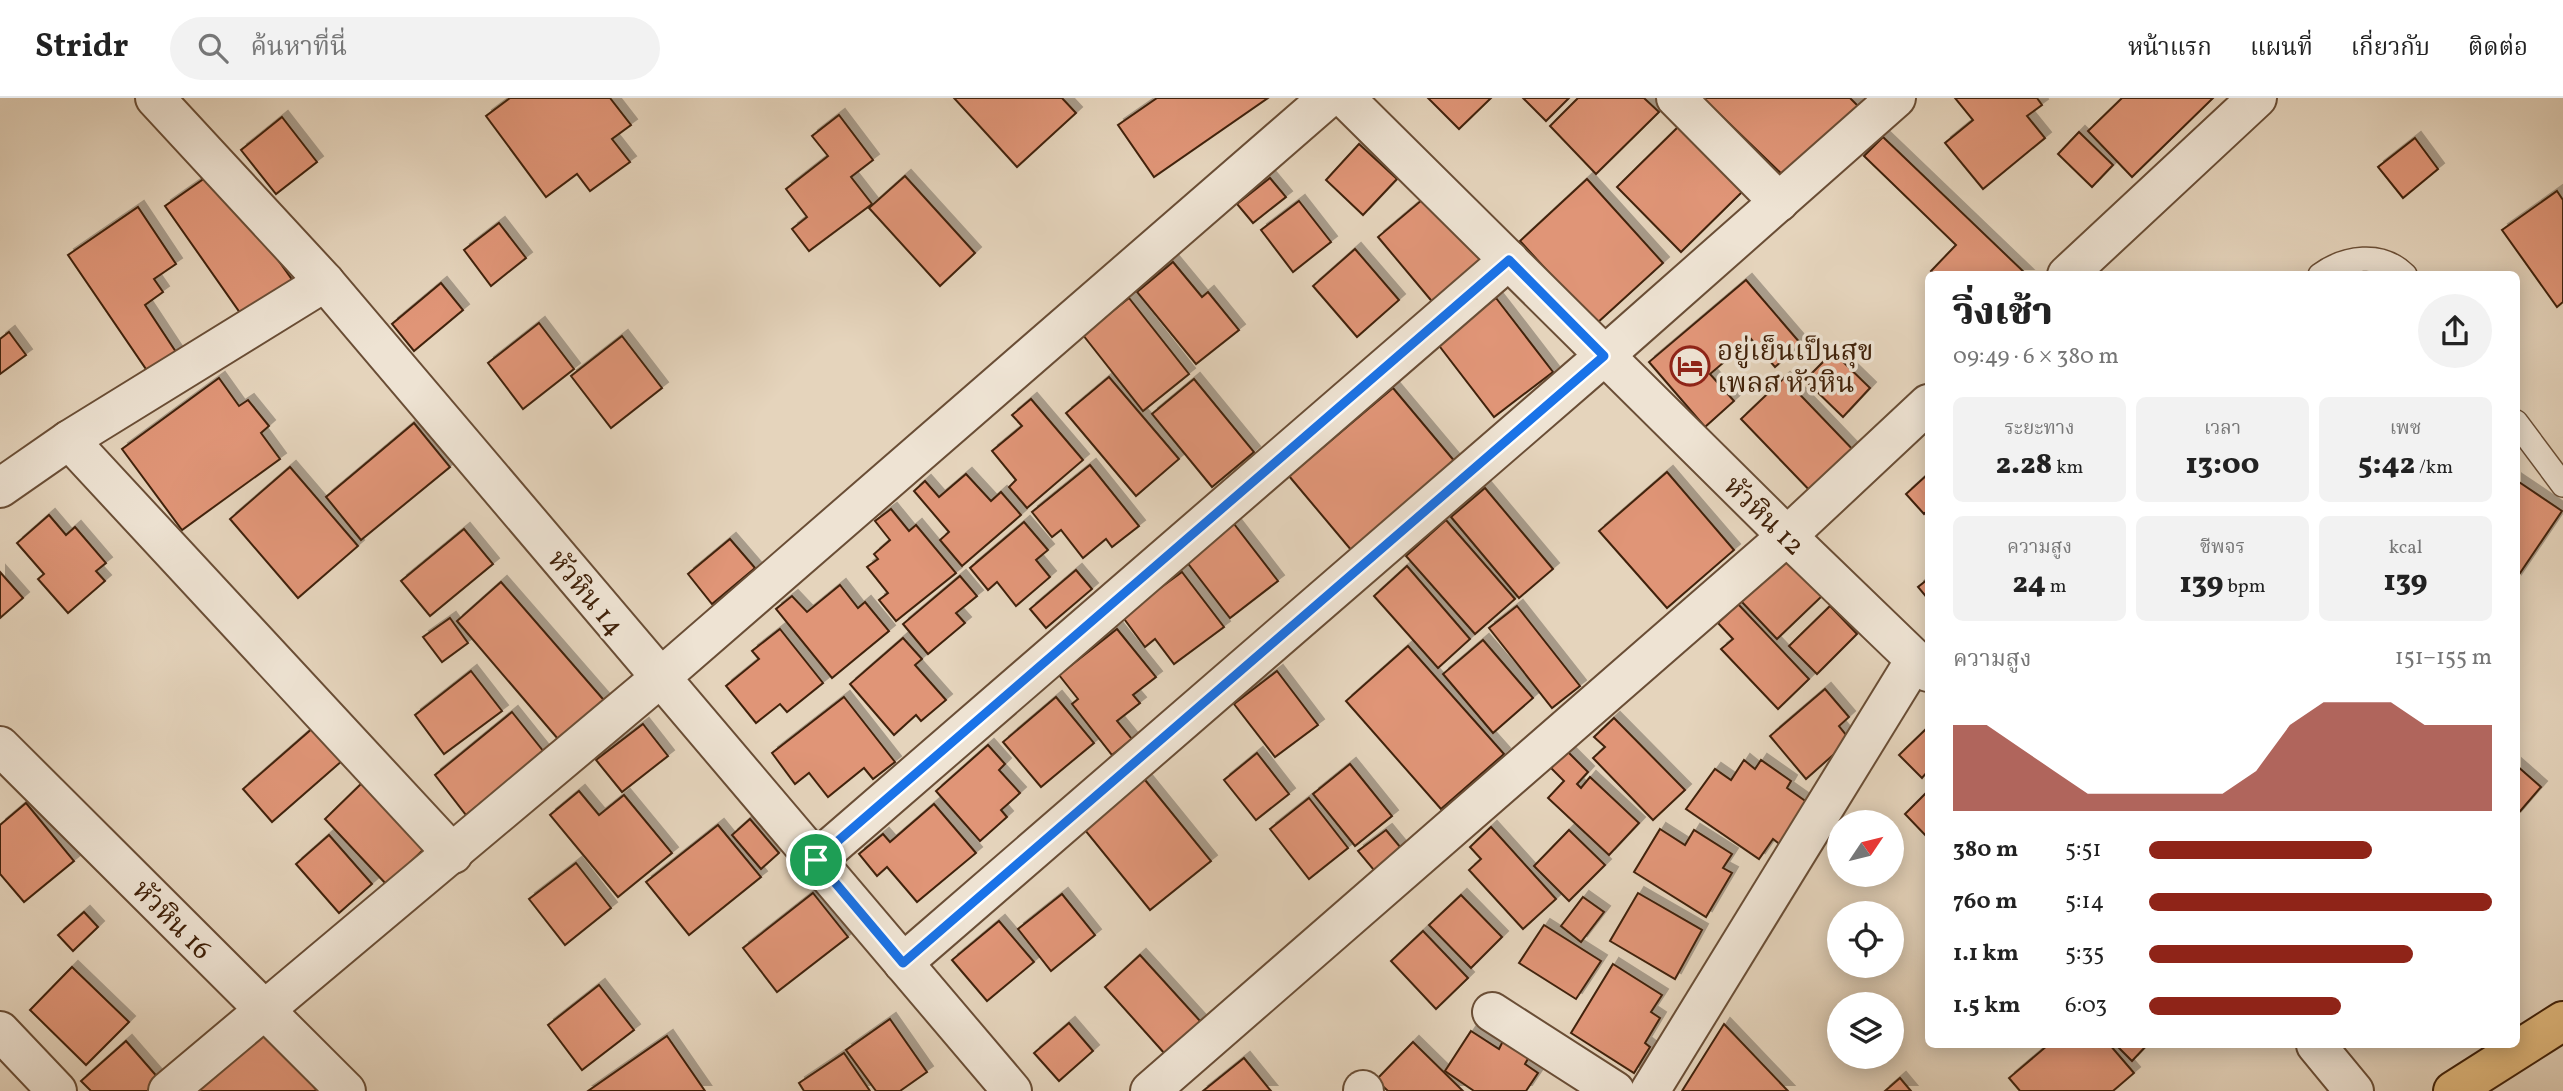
<!DOCTYPE html>
<html lang="th">
<meta charset="utf-8">
<style>
body{margin:0;font-family:Vollkorn,"Noto Serif Thai",serif;background:#f2f2f2;color:#222;height:100vh;display:flex;flex-direction:column;font-size:26px;white-space:nowrap}
*{box-sizing:border-box;margin:0}
p{font-size:23px;color:#767676}
.icon{flex:none;width:38px;height:38px;fill:none;stroke:currentColor;stroke-width:2;stroke-linecap:round;stroke-linejoin:round}
.map{position:relative;flex:1;overflow:hidden}
.sheet{position:absolute;left:1925px;top:173px;width:595px;height:777px;display:flex;flex-direction:column;background:#fff;border-radius:10px;box-shadow:0 4px 18px #0003}
.sheet>*{flex:none}
.needle{width:46px;rotate:55deg}
.buttons{position:absolute;left:1827px;top:712px;display:grid;gap:14px}
.buttons a{display:grid;place-items:center;width:77px;height:77px;border-radius:50%;background:#fff;box-shadow:0 4px 18px #0003;font-size:35px}
.pin{position:absolute;display:grid;place-items:center;width:60px;height:60px;color:#fff;margin:-30px;border:4px solid #fff;border-radius:50%;box-shadow:0 2px 7px #0007}
.round{display:grid;place-items:center;flex:none;width:74px;height:74px;border-radius:37px;background:#f2f2f2}
.headline{display:flex;align-items:center;justify-content:space-between;height:119px;padding:0 28px}
h1{font-size:38px;font-weight:800;line-height:52px}
.figures{display:grid;grid-template-columns:repeat(3,1fr);gap:10px;height:119px;padding:7px 28px}
.figures div{display:grid;align-content:center;border-radius:10px;background:#f2f2f2;text-align:center}
.figures b{font-size:30px;font-weight:800}
.figures small{font-size:19px;font-weight:400}
.figures p{font-size:19px}
.chart{height:196px;padding:14px 28px}
.chart p{display:flex;justify-content:space-between}
.chart svg{width:100%;height:126px;margin-top:7px;fill:#8f2418;opacity:.7}
ul{padding:0 28px;list-style:none;font-size:23px}
li{display:grid;grid-template-columns:112px 84px 1fr;align-items:center;height:52px}
li i{height:18px;border-radius:9px;background:#8f2418}
header{display:flex;align-items:center;gap:42px;box-sizing:border-box;height:98px;padding:0 35px;background:#fff;border-bottom:2px solid #e0e0e0}
header strong{font-size:33px}
nav{display:flex;gap:38px;margin-inline-start:auto;font-size:24px}
.search{width:490px;height:63px;background:#f2f2f2;display:flex;align-items:center;gap:18px;box-sizing:border-box;padding:0 24px;border-radius:38px;color:#767676;font-size:26px}
.map>svg:first-child{display:block}
</style>
<header>
<strong>Stridr</strong>
<div class="search"><svg class="icon" aria-label="search" viewBox="0 0 24 24"><circle cx="10" cy="10" r="6"/><path d="M15 15l6 6"/></svg>ค้นหาที่นี่</div>
<nav><a>หน้าแรก</a><a>แผนที่</a><a>เกี่ยวกับ</a><a>ติดต่อ</a></nav>
</header>
<div class="map">
<svg width="2563" height="993" viewBox="0 0 2563 993">
<defs>
<filter id="shadow"><feDropShadow dx="6" dy="-6" stdDeviation="0" flood-color="#0004"/></filter>
</defs>
<rect width="100%" height="100%" fill="#e5d4bc"/>
<filter id="stains"><feTurbulence type="fractalNoise" baseFrequency=".00286" numOctaves="4"/><feColorMatrix values="0 0 0 0 .2 0 0 0 0 .09 0 0 0 0 .02 0 0 0 .5 -.17"/></filter>
<radialGradient id="worn" r=".72"><stop offset=".6" stop-color="#630" stop-opacity="0"/><stop offset="1" stop-color="#630" stop-opacity=".3"/></radialGradient>
<g fill="#e09577" stroke="#41220a" stroke-width="2" filter="url(#shadow)">
<polygon points="510,0 610,0 631,27 612,41 630,64 590,93 577,76 546,99 486,18"/>
<polygon points="954,0 1062,0 1076,15 1017,69"/>
<polygon points="1157,0 1268,0 1154,79 1118,27"/>
<polygon points="1428,0 1491,0 1459,31"/>
<polygon points="1523,0 1569,0 1546,23"/>
<polygon points="1578,0 1644,0 1659,14 1596,76 1550,28"/>
<polygon points="1703,0 1850,0 1861,11 1790,84"/>
<polygon points="1955,0 2037,0 2042,7 2027,18 2045,40 1983,91 1945,45 1973,22"/>
<polygon points="2122,0 2213,0 2132,79 2088,33"/>
<polygon points="839,17 873,62 851,79 872,106 809,153 792,131 807,119 786,91 828,58 812,38"/>
<polygon points="282,19 317,64 276,96 241,52"/>
<polygon points="1678,29 1742,94 1681,154 1617,89"/>
<polygon points="2079,34 2113,67 2092,89 2058,56"/>
<polygon points="1883,39 2027,177 1935,177 1931,173 1956,147 1864,58"/>
<polygon points="2415,40 2438,71 2403,100 2378,69"/>
<polygon points="1359,46 1397,81 1363,117 1326,82"/>
<polygon points="215,73 293,183 243,219 165,108"/>
<polygon points="905,78 975,155 940,188 869,110"/>
<polygon points="1270,80 1286,99 1253,125 1237,106"/>
<polygon points="1587,81 1663,165 1596,226 1520,143"/>
<polygon points="2557,93 2563,102 2563,204 2557,209 2502,132"/>
<polygon points="1429,96 1494,158 1435,207 1378,139"/>
<polygon points="1299,103 1331,144 1293,174 1261,132"/>
<polygon points="138,109 176,166 154,181 163,194 145,207 176,254 148,274 68,157"/>
<polygon points="499,125 526,160 491,188 464,152"/>
<polygon points="1355,151 1399,202 1357,239 1313,188"/>
<polygon points="1173,164 1202,199 1208,194 1239,232 1196,266 1137,194"/>
<polygon points="1746,182 1801,246 1775,269 1751,241 1710,276 1734,303 1705,329 1649,264"/>
<polygon points="441,185 463,212 414,253 392,226"/>
<polygon points="1129,200 1189,276 1143,313 1083,237"/>
<polygon points="1496,200 1553,274 1494,319 1437,245"/>
<polygon points="539,225 574,271 523,311 488,265"/>
<polygon points="9,234 26,257 0,276 0,241"/>
<polygon points="622,238 662,290 611,330 571,278"/>
<polygon points="1833,254 1870,290 1843,319 1805,282"/>
<polygon points="1109,279 1179,361 1136,398 1066,315"/>
<polygon points="219,280 239,308 248,302 269,328 261,335 280,361 182,432 122,351"/>
<polygon points="1784,280 1858,357 1816,399 1741,321"/>
<polygon points="1194,281 1254,354 1212,389 1152,316"/>
<polygon points="1393,290 1456,365 1352,453 1289,378"/>
<polygon points="1031,301 1083,362 1027,410 1009,389 1016,382 992,353 1022,328 1012,317"/>
<polygon points="414,325 450,369 361,442 326,399"/>
<polygon points="1090,367 1139,428 1112,449 1106,441 1083,460 1061,432 1052,439 1032,414"/>
<polygon points="290,369 358,448 298,500 230,421"/>
<polygon points="1667,374 1734,452 1667,510 1599,433"/>
<polygon points="966,376 991,403 1001,394 1021,417 962,468 940,442 949,434 914,393 925,383 939,399"/>
<polygon points="1928,376 1928,412 1924,416 1906,396"/>
<polygon points="2516,382 2562,413 2516,481"/>
<polygon points="1485,390 1553,471 1519,500 1451,419"/>
<polygon points="891,411 909,433 916,427 956,475 896,523 879,502 888,495 867,469 878,461 874,456 890,442 875,423"/>
<polygon points="49,417 66,437 75,429 106,465 96,473 105,483 68,515 38,481 44,476 17,445"/>
<polygon points="1231,422 1278,483 1230,520 1183,459"/>
<polygon points="1446,422 1515,501 1475,536 1406,458"/>
<polygon points="1024,424 1048,452 1036,462 1050,479 1016,508 997,484 988,492 970,470"/>
<polygon points="464,431 493,466 430,518 401,483"/>
<polygon points="730,441 755,470 712,506 688,476"/>
<polygon points="1785,458 1823,497 1777,541 1740,502"/>
<polygon points="1407,468 1470,541 1438,570 1374,498"/>
<polygon points="1076,472 1092,491 1046,530 1030,511"/>
<polygon points="0,474 23,500 0,520"/>
<polygon points="1182,474 1224,529 1174,566 1155,541 1145,549 1122,518"/>
<polygon points="960,478 977,498 956,515 965,525 928,556 903,526"/>
<polygon points="1928,481 1928,501 1918,489"/>
<polygon points="501,484 609,608 564,648 457,523"/>
<polygon points="840,487 858,510 865,504 889,533 832,580 776,511 792,498 807,514"/>
<polygon points="1738,506 1809,581 1778,611 1721,551 1733,541 1718,525"/>
<polygon points="1517,508 1580,588 1552,610 1489,530"/>
<polygon points="1830,508 1857,536 1817,576 1789,548"/>
<polygon points="450,520 468,545 442,564 423,539"/>
<polygon points="780,531 823,585 787,614 780,606 756,625 726,588 759,561 752,553"/>
<polygon points="1117,531 1156,579 1133,597 1140,605 1117,623 1132,641 1112,657 1072,606 1078,601 1059,577"/>
<polygon points="903,540 922,561 915,567 946,602 921,623 916,617 894,637 850,586"/>
<polygon points="1483,542 1533,600 1493,635 1443,576"/>
<polygon points="1408,548 1504,656 1441,711 1346,603"/>
<polygon points="471,573 502,613 444,656 415,617"/>
<polygon points="1277,573 1318,627 1275,659 1234,606"/>
<polygon points="1825,591 1849,619 1839,628 1850,642 1806,681 1770,638"/>
<polygon points="844,599 895,664 873,681 864,670 828,699 809,675 795,686 772,655"/>
<polygon points="1056,599 1094,645 1041,689 1003,644"/>
<polygon points="512,614 544,654 466,717 435,677"/>
<polygon points="1614,620 1685,692 1653,722 1593,660 1605,649 1594,639"/>
<polygon points="643,626 668,658 622,694 596,662"/>
<polygon points="314,629 343,662 272,724 243,691"/>
<polygon points="1926,631 1928,673 1922,680 1899,657"/>
<polygon points="988,647 1005,666 999,672 1020,695 1001,712 1007,719 980,743 936,693"/>
<polygon points="1567,653 1588,674 1577,686 1581,690 1590,679 1639,725 1609,757 1548,700 1564,683 1551,670"/>
<polygon points="1257,655 1289,696 1256,722 1224,682"/>
<polygon points="1744,662 1755,671 1761,662 1791,683 1787,690 1811,707 1782,748 1773,741 1759,761 1686,711 1715,671 1731,682"/>
<polygon points="1350,666 1392,718 1355,748 1313,696"/>
<polygon points="2516,667 2541,689 2516,718"/>
<polygon points="1141,677 1211,763 1150,812 1080,726"/>
<polygon points="364,683 426,749 387,787 325,721"/>
<polygon points="579,693 599,717 624,697 672,755 618,799 550,717"/>
<polygon points="1928,693 1928,740 1905,716"/>
<polygon points="1309,700 1348,750 1309,781 1270,731"/>
<polygon points="26,705 74,763 24,804 0,776 0,727"/>
<polygon points="934,706 976,755 917,804 887,769 877,778 859,756 883,736 890,744"/>
<polygon points="750,721 779,755 761,771 732,737"/>
<polygon points="718,727 761,779 689,837 646,784"/>
<polygon points="1491,729 1556,801 1523,831 1469,772 1481,761 1470,749"/>
<polygon points="1660,731 1685,747 1694,732 1732,756 1723,770 1732,775 1706,819 1634,774"/>
<polygon points="1386,732 1406,756 1378,777 1358,753"/>
<polygon points="1569,732 1605,767 1569,803 1534,768"/>
<polygon points="329,737 372,786 339,815 296,766"/>
<polygon points="576,765 611,810 565,847 529,801"/>
<polygon points="813,795 848,839 777,894 743,850"/>
<polygon points="1638,795 1702,832 1675,881 1610,843"/>
<polygon points="1062,796 1095,837 1051,873 1018,831"/>
<polygon points="1461,797 1502,839 1471,870 1429,827"/>
<polygon points="1583,799 1604,814 1581,844 1561,828"/>
<polygon points="84,814 98,829 73,853 58,837"/>
<polygon points="999,823 1034,864 987,903 952,862"/>
<polygon points="1544,827 1601,863 1576,901 1519,865"/>
<polygon points="1423,833 1468,880 1436,911 1391,863"/>
<polygon points="1140,857 1201,924 1165,956 1105,889"/>
<polygon points="1613,866 1662,897 1651,914 1660,920 1645,945 1650,949 1634,975 1571,935"/>
<polygon points="72,869 129,924 86,967 30,912"/>
<polygon points="599,887 634,932 582,972 548,927"/>
<polygon points="890,921 927,974 900,993 876,993 846,952"/>
<polygon points="1069,925 1093,953 1059,983 1034,955"/>
<polygon points="1724,926 1788,993 1682,993"/>
<polygon points="269,932 317,993 193,993"/>
<polygon points="1471,933 1499,951 1503,943 1529,959 1525,966 1538,975 1526,993 1474,993 1445,973"/>
<polygon points="667,938 705,993 588,993"/>
<polygon points="126,943 160,982 148,993 91,993 81,983"/>
<polygon points="1413,944 1463,993 1388,993 1376,982"/>
<polygon points="2048,947 2110,947 2134,975 2113,993 2020,993 2009,980"/>
<polygon points="2116,947 2147,947 2132,963"/>
<polygon points="844,955 870,993 804,993 799,985"/>
<polygon points="1244,960 1271,993 1203,993"/>
<polygon points="1900,980 1911,993 1885,993"/>
</g>
<g fill="none" stroke-linecap="round" stroke-linejoin="round">
<g stroke="#6a4e36" stroke-width="26">
<g id="service">
<path d="M2320 177C2345 159 2381 153 2405 177"/>
<polyline points="2516,324 2563,387"/>
</g>
</g>
<g stroke="#6a4e36" stroke-width="42">
<g id="minor">
<polyline points="155,0 325,184 1012,993"/>
<polyline points="1345,0 1787,438 1928,574"/>
<polyline points="1676,0 1779,104"/>
<polyline points="2067,177 2257,0"/>
<polyline points="69,342 453,756"/>
<polyline points="0,390 69,342 325,184"/>
<polyline points="0,648 346,993"/>
<polyline points="816,762 1509,162"/>
<polyline points="903,865 1604,258 1896,0"/>
<polyline points="1492,914 1615,993"/>
<polyline points="0,933 57,993"/>
<polyline points="2316,947 2354,993"/>
<polyline points="1363,992 1364,993"/>
<polyline points="168,993 660,580 1328,0"/>
<polyline points="1150,993 1787,438 1928,306"/>
<polyline points="1650,993 1915,562"/>
</g>
</g>
<g stroke="#41220a" stroke-width="42">
<polyline id="primary" points="2453,993 2563,923"/>
</g>
<use href="#service" stroke="#eee3d3" stroke-width="23"/>
<use href="#minor" stroke="#eee3d3" stroke-width="38"/>
<use href="#primary" stroke="#e2ba7e" stroke-width="38"/>
</g>
<g fill="none" stroke-linecap="round" stroke-linejoin="round">
<g stroke="#fff" stroke-width="14">
<polygon id="route" points="1509,162 1604,258 903,865 816,762"/>
</g>
<use href="#route" stroke="#1a73e8" stroke-width="9"/>
</g>
<defs>
<g id="hotel-ring" transform="scale(2.0125)"><circle r="9.5" fill="#eee3d3" stroke="#8f2418" stroke-width="1.5"/><path d="M-6-4.5h1.5V1H6V5H4.5V3h-9V5H-6ZM-4 0a1.8 1.8 0 1 1 3.6 0ZM.5 0V-2.5h3Q6-2.5 6 0Z" fill="#8f2418"/></g>
</defs>
<g fill-rule="evenodd">
<use href="#hotel-ring" x="1690" y="268"/>
</g>
<g text-anchor="middle" stroke-width="7" stroke-linejoin="round" paint-order="stroke">
<g font-size="28" fill="#41220a" stroke="#eee3d3" text-anchor="start">
<text x="1717" y="262">อยู่เย็นเป็นสุข<tspan x="1717" dy="32">เพลส หัวหิน</tspan></text>
</g>
<g font-size="28" fill="#41220a" stroke="#eee3d3">
<text transform="translate(1765 417) rotate(44)" y="10">หัวหิน 12</text>
<text transform="translate(587 494) rotate(50)" y="10">หัวหิน 14</text>
<text transform="translate(173 821) rotate(45)" y="10">หัวหิน 16</text>
</g>
</g>
<rect width="100%" height="100%" filter="url(#stains)"/>
<rect width="100%" height="100%" fill="url(#worn)"/>
</svg>
<div class="buttons">
<a><svg class="needle" viewBox="-14 -14 28 28"><path d="M0-13l5 13h-10z" fill="#e53935"/><path d="M0 13l5-13h-10z" fill="#767676"/></svg></a>
<a><svg class="icon" aria-label="locate" viewBox="0 0 24 24"><circle cx="12" cy="12" r="6"/><path d="M12 2v4M12 18v4M2 12h4M18 12h4"/></svg></a>
<a><svg class="icon" aria-label="layers" viewBox="0 0 24 24"><path d="M12 4l9 5-9 5-9-5zM3 14l9 5 9-5"/></svg></a>
</div>
<div class="pin" style="left:816px;top:762px;background:#1e9e55"><svg class="icon" aria-label="arrive" viewBox="0 0 24 24"><path d="M6 21V4h12l-3 4 3 4H6"/></svg></div>
<section class="sheet">
<div class="headline"><div><h1>วิ่งเช้า</h1><p>09:49 · 6 × 380 m</p></div><a class="round"><svg class="icon" aria-label="share" viewBox="0 0 24 24"><path d="M12 15V3M7 8l5-5 5 5M5 13v7h14v-7"/></svg></a></div>
<div class="figures">
<div><p>ระยะทาง</p><b>2.28<small> km</small></b></div>
<div><p>เวลา</p><b>13:00</b></div>
<div><p>เพซ</p><b>5:42<small> /km</small></b></div>
</div>
<div class="figures">
<div><p>ความสูง</p><b>24<small> m</small></b></div>
<div><p>ชีพจร</p><b>139<small> bpm</small></b></div>
<div><p>kcal</p><b>139</b></div>
</div>
<div class="chart"><p><span>ความสูง</span>151–155 m</p>
<svg viewBox="0 0 160 44" preserveAspectRatio="none"><path d="M0 44V14L10 14L20 22L30 30L40 38L50 38L60 38L70 38L80 38L90 30L100 14L110 6L120 6L130 6L140 14L150 14L160 14V44z"/></svg>
</div>
<ul>
<li><b>380 m</b>5:51<i style="width:65%"></i></li>
<li><b>760 m</b>5:14<i style="width:100%"></i></li>
<li><b>1.1 km</b>5:35<i style="width:77%"></i></li>
<li><b>1.5 km</b>6:03<i style="width:56%"></i></li>
</ul>
</section>
</div>
